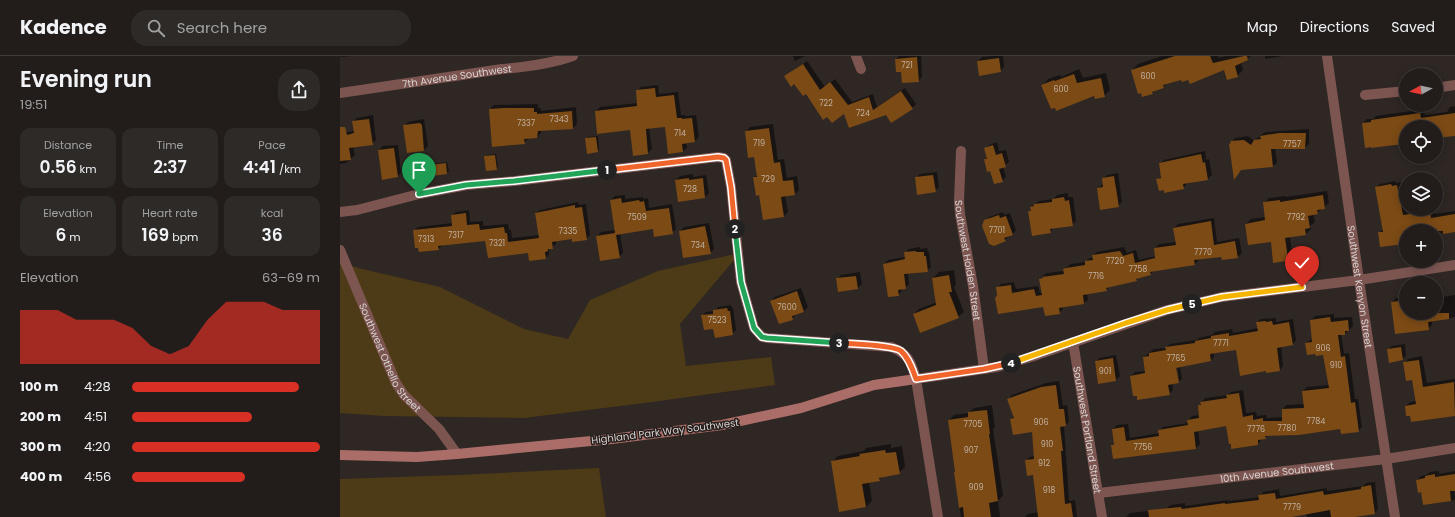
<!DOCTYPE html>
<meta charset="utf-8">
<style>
body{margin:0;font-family:Poppins,sans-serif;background:#2e2a28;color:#f1f3f6;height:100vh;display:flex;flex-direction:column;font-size:15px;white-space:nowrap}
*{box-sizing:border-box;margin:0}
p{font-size:13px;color:#a2a2a3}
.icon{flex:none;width:22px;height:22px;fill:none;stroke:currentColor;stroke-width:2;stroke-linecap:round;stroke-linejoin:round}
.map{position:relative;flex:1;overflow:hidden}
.side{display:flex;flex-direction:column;background:#221d1b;width:340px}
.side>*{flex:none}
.needle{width:26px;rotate:262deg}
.buttons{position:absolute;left:1059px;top:12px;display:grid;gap:8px}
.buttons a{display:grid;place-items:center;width:44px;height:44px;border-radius:50%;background:#221d1b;box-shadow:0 2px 10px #0003,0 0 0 1px #3f3b3a;font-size:20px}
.pin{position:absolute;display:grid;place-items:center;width:34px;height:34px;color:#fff;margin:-41px -17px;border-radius:50% 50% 50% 0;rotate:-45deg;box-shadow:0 0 4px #0007}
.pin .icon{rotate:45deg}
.km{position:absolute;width:20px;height:20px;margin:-10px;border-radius:50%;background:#222;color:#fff;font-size:11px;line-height:20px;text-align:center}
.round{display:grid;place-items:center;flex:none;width:42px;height:42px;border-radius:16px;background:#2e2a28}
.head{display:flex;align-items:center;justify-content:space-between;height:68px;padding:0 20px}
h1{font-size:22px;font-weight:600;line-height:30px}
.metrics{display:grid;grid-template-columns:repeat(3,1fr);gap:6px;height:68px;padding:4px 20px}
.metrics div{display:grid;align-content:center;border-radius:10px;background:#2e2a28;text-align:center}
.metrics b{font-size:17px;font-weight:600}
.metrics small{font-size:11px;font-weight:400}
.metrics p{font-size:11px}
.chart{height:112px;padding:8px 20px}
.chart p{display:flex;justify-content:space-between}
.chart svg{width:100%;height:72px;margin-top:4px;fill:#d93025;opacity:.7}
ul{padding:0 20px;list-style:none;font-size:13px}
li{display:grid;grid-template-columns:64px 48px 1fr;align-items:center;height:30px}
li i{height:10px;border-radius:5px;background:#d93025}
header{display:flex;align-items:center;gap:24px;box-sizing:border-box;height:56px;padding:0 20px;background:#221d1b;border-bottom:1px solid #3f3b3a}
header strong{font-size:19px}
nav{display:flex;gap:22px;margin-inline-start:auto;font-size:14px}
.search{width:280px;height:36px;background:#2e2a28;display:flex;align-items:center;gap:10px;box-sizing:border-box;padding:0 14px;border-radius:16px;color:#a2a2a3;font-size:15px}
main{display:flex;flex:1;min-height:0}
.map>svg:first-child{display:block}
</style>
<header>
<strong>Kadence</strong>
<div class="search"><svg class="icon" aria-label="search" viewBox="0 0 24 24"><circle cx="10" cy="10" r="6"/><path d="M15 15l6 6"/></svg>Search here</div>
<nav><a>Map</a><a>Directions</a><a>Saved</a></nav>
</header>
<main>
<section class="side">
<div class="head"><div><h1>Evening run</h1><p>19:51</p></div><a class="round"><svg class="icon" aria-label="share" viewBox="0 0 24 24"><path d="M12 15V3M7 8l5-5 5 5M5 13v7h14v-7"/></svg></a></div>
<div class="metrics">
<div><p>Distance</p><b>0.56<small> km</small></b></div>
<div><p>Time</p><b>2:37</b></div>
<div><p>Pace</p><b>4:41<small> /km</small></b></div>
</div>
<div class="metrics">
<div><p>Elevation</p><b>6<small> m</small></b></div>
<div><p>Heart rate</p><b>169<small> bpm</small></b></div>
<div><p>kcal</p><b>36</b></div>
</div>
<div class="chart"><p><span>Elevation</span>63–69 m</p>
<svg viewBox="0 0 160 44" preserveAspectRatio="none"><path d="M0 44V11L10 11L20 11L30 17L40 17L50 17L60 22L70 33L80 38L90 33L100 17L110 6L120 6L130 6L140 11L150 11L160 11V44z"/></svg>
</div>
<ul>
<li><b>100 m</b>4:28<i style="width:89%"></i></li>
<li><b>200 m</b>4:51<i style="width:64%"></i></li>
<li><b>300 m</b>4:20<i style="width:100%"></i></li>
<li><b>400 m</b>4:56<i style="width:60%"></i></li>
</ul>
</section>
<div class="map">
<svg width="1115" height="461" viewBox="0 0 1115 461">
<rect width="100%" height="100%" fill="#2e2724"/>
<g fill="#4d3a16">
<polygon points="400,197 340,268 346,310 431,301 435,329 312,346 184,362 44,360 0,357 0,206 18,212 100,231 184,273 228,283 250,244 318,215"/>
<polygon points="259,412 266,461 0,461 0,423 119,419"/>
</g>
<g fill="#0007" fill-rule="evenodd">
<polygon points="0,0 12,0 1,1"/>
<polygon points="453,0 465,0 455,5"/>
<polygon points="559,0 581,0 582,21 578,25 556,3"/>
<polygon points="652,0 663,0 664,11 660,15 638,5 642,1"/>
<polygon points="822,0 878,0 879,2 886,0 911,0 907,3 901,6 903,14 897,20 885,13 849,22 842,22 827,27 823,31 816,33 812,37 792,14 798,8"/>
<polygon points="925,0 943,0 925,3"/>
<polygon points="467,5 485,31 495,23 512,46 533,38 537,51 565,32 576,48 572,52 546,57 504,57 466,36 455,27 445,21"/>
<polygon points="739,13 743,22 766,17 770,34 764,40 703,29 708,23 720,19 721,21"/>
<polygon points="318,29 319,38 338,36 341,59 345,59 345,60 356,59 359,81 355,85 346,86 347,92 343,95 326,70 309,72 312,93 308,97 294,99 291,72 256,55 260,51 298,47 297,35 301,31"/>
<polygon points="198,48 198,52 201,52 201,55 236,51 237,68 233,72 201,74 201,77 197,81 188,82 188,83 184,87 150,53 154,49"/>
<polygon points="1115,50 1115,79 1103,80 1104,87 1100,91 1096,92 1096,71 1066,71 1066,84 1063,87 1023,67 1027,63 1033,63 1036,60 1084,53 1085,59 1107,56 1110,51"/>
<polygon points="33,59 36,84 32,88 13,90 15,99 6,107 0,108 0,79 3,77 14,75 13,66 17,62"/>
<polygon points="84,63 88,90 84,94 64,70 68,66"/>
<polygon points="433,68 438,104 444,103 447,122 457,120 459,134 455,138 445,139 448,156 444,160 424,163 420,138 414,122 418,118 415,100 406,75 410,71"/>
<polygon points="969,73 969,88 965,92 935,92 937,107 933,110 890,88 895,82 908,80 914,85 925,76"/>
<polygon points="258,80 259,94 258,95 246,83 248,81"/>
<polygon points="657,86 659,95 666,94 669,106 663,111 666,121 662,125 645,104 647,101 645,93 649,89"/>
<polygon points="58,89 61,117 57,121 39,94 43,90"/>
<polygon points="865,95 866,104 869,103 872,119 868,123 847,126 847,128 843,132 824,133 818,124 822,119 820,108 824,104"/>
<polygon points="156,98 158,111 156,113 145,101 147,99"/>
<polygon points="107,106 109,115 107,117 93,119 91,110 93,108"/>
<polygon points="597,116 599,131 595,135 576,122 580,118"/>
<polygon points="778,117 782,146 778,150 758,132 763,128 763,123 767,119"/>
<polygon points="353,118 353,121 366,119 369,137 365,141 336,124 340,120"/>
<polygon points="1055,125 1056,127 1061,126 1066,156 1094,153 1095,158 1115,155 1115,175 1096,178 1096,175 1066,175 1066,186 1064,187 1039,177 1043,173 1036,132 1040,128"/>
<polygon points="987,135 989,147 977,157 973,158 975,166 970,170 971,173 966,178 950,181 952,196 945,204 932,185 906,168 911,163 925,161 924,147 929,142 945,140 945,141"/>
<polygon points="728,137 728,141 733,141 736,165 732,169 714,172 710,176 689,156 691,154 691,151 699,145 713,143 717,139"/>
<polygon points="285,139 285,143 303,141 303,143 308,142 309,152 332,148 336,173 332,177 314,172 280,177 283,197 279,201 257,180 261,176 276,174 271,144 275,140"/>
<polygon points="238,146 239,149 246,148 250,179 246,183 233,182 216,185 216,188 209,193 209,198 206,202 146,184 103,189 98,193 74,175 78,171 113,167 112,159 116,156 129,154 130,166 143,165 143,170 168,168 169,174 171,174 172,182 200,179 196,157 200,154"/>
<polygon points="663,156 664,159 670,157 676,174 673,178 669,179 669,180 665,184 645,165 649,161"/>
<polygon points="874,162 877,186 899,182 902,197 898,201 883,203 882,200 858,203 859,204 855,208 815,214 810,218 800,221 796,224 770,230 766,234 747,237 748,244 744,247 723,251 723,253 719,257 704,250 658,239 657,232 661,228 674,226 676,233 698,230 700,237 702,236 700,223 704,219 707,217 724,215 724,213 731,208 745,206 750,202 753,201 753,199 757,196 784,191 787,197 796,194 799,204 816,200 815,192 819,188 836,186 834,172 838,168"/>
<polygon points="369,167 374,193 370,197 340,175 344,171"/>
<polygon points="580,191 580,193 587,192 588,196 589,196 591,211 587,215 568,217 569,228 565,232 562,233 562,235 558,239 544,208 548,204 565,201 565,197 569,193"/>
<polygon points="614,214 616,229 614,231 624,256 618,261 574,258 579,253 597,246 593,222 599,216"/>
<polygon points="520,216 522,228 518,232 497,223 501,219"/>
<polygon points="461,232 468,251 464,255 456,258 452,263 431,245 435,241"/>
<polygon points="1115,239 1115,261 1092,265 1092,269 1088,273 1056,277 1052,246 1056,242 1066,241 1066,257 1096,257 1096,242"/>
<polygon points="391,249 392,252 393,252 396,274 392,278 374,272 362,260 366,256 374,255 378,251"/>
<polygon points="994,258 994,262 1012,261 1013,270 1005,278 1001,278 1004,298 1009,297 1015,343 1018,343 1022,371 1018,375 1001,372 928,379 925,382 922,383 918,388 887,369 858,374 860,388 856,392 772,390 775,387 773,373 777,369 788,368 790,382 820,377 819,375 823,371 848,367 848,364 852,360 860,359 859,350 865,342 888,339 891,336 903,334 906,357 916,356 917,360 926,359 927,362 943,361 943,353 946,349 965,348 963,335 967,331 989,329 984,298 966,288 970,284 973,283 971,264 975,260"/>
<path d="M936 262V266L953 263 956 284 953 288 941 290 943 310 940 314H926L896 293 874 297V301L871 304 840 311 842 323 838 326 832 327 833 334 829 338 791 320 795 316 806 315 804 301 814 293 826 292 830 288 857 284 859 282 872 279 875 276 892 273 893 277 918 272 917 266 921 263ZM835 307H837L839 325H837Z"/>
<polygon points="1065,288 1066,300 1062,304 1048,293 1052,290"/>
<polygon points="776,299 780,320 776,324 756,306 760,302"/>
<polygon points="1082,300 1087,327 1115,323 1115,359 1072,365 1071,359 1066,350 1070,346 1076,345 1073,323 1064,307 1068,303"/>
<polygon points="719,325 723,350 727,349 729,366 724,370 729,445 735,444 737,461 685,461 688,458 699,456 694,418 686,404 690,401 695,400 692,374 671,363 674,360 669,343 672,339 706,327"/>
<polygon points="652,349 655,372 653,373 663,439 658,445 660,461 621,461 615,416 616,415 609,364 614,359 628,357 634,352"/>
<polygon points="551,388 551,392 562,390 565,411 559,417 543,420 539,424 529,426 532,445 526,451 492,406 498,400 524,395 526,392"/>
<polygon points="1099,415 1099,418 1115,415 1115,444 1083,448 1082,435 1077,424 1081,420 1086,419 1090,416"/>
<polygon points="1035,426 1038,453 1035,457 1012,461 967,461 966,457 927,461 828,461 827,452 831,449 845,447 845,450 888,444 888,445 906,443 919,441 923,436 939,433 940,440 987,432 987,435 1023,430 1026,427"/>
<polygon points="809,455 810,461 786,461 790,457"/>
</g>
<g fill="#7b4a15">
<polygon points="835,0 870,0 873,7 904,0 907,0 908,4 895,10 898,21 887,24 884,14 850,28 848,24 842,26 841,24 823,29 824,32 812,36 813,38 802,41 801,37 798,38 791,14"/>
<polygon points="577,1 579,26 562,27 561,16 556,16 555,3"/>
<polygon points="659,2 661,16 639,20 637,5"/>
<polygon points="463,8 480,34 490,26 508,49 529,41 533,54 561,35 573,53 551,67 546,59 509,72 504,58 492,67 487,61 483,64 466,38 463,40 454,28 451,31 444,20"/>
<polygon points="734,18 737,27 761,22 765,41 755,43 754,40 716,55 715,52 711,53 701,29 714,24 715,25"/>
<polygon points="315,32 316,41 334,39 337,62 342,62 342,63 352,62 355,86 342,88 343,96 328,98 325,71 306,73 308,98 293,100 290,74 257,78 255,55 297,50 296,34"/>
<polygon points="164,52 194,52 194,56 197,56 197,58 232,55 233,73 198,75 197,82 184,83 185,88 152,91 149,53"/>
<polygon points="1080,57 1081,62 1115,57 1115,80 1096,82 1096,71 1066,71 1066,78 1062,79 1063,88 1031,92 1031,91 1025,92 1022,67 1031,66 1031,64"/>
<polygon points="29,63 33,89 9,92 11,104 0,105 0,71 5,71 7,79 14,77 12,65"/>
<polygon points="80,67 82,69 84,95 67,97 63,69"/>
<polygon points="429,72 434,107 440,106 443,125 453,124 455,139 441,141 444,161 423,164 419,139 416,140 413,121 417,121 414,101 408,102 405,75"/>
<polygon points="939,77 966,77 965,93 931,93 933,111 901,114 894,124 889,88 891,87 890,85 904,84 911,89 914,84 921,83 920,80"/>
<polygon points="256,81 258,96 247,98 245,82"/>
<polygon points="653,89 656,99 662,97 666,111 659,113 663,126 654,128 650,115 647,116 644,103 647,103 644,92"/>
<polygon points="54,92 58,121 42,124 38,94"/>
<polygon points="861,98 863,107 865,106 868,124 843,128 844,133 824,137 824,134 819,135 816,123 821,122 819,107"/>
<polygon points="155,99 157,114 146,115 144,100"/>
<polygon points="106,107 107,118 92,120 90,109"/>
<polygon points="593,119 596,136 577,139 575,121"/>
<polygon points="774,120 779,151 760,154 757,132 763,131 762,122"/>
<polygon points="349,122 349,124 363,122 365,142 338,146 335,124"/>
<polygon points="1051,128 1052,130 1057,129 1063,159 1090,155 1091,162 1115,158 1115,176 1103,178 1103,175 1063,175 1065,188 1040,191 1038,176 1043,176 1035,131"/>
<polygon points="983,139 985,153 977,154 978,158 968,160 970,172 965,173 966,179 945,182 948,202 945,203 946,205 933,207 931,186 908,189 905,168 925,164 923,146 940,144 940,146"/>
<polygon points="724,141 725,145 729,144 733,170 710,173 711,177 692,180 688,155 691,155 690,151 694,150 694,148 712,146 712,143"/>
<polygon points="281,142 282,147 299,144 300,146 304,145 306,155 329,152 333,178 314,181 313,173 276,179 280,202 260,205 256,180 275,177 270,144"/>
<polygon points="235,149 235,152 242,151 247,184 232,186 232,183 212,186 213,193 208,193 208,195 205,196 206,203 189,205 188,197 148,202 145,185 98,190 99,194 79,196 78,192 75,192 73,174 112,170 111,159 126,157 127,169 139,168 140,174 164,171 165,177 167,177 168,186 199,182 195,157"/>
<polygon points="659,159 660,162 666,160 673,179 664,182 666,185 654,190 649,188 642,170 644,164"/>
<polygon points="871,165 874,189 895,185 898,202 882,204 881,201 854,204 855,209 810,216 811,219 796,223 797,225 766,232 767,235 743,239 744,248 719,252 720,258 705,260 703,251 658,258 655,242 657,239 656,231 671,229 672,237 694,233 696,240 702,239 699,223 703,222 702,221 724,218 723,213 726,212 745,209 745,205 753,204 752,199 780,195 783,200 793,197 795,207 815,202 814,192 836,189 833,172"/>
<polygon points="365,170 371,198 343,202 339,175"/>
<polygon points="576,195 576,196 584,196 584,200 586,200 588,216 564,218 566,233 558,234 559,240 548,241 543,208 565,203 564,196"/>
<polygon points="609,219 612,236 609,236 619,262 580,277 573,258 596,249 592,222"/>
<polygon points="516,220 518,233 498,236 496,222"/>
<polygon points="457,235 464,256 452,260 453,264 439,268 430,245"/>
<polygon points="1066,244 1066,257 1109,257 1109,263 1088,266 1089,274 1055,278 1051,246"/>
<polygon points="387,252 388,255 390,255 393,279 375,282 373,273 364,274 361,259 373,258 373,254"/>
<polygon points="990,261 991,266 1008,264 1009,275 1005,275 1005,279 998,279 1001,301 1005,300 1011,347 1015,346 1019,376 1001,378 1000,373 959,379 925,380 926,383 918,384 918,389 891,393 891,388 889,388 886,370 854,376 856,393 773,403 771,389 774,389 772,373 784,371 786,385 819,380 818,374 848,369 847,364 859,362 858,349 861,349 860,346 887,342 886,339 899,337 903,361 913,359 913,364 923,362 923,365 942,365 942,353 964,352 962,335 989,332 983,299 976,300 975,298 967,299 965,287 972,286 970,264"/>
<polygon points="926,265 926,266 932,265 933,269 949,266 953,289 937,292 940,315 926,317 926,315 900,320 896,294 870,298 871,305 836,312 839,327 828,329 830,339 797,344 797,340 793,340 790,320 805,317 803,301 809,300 809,297 826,294 825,291 855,287 855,285 871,282 871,280 889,277 889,280 918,275 916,266"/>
<polygon points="1061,291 1063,304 1049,307 1047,293"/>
<polygon points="773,302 776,325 758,328 755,305"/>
<polygon points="1079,304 1083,331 1114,326 1115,360 1071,366 1070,360 1066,360 1065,350 1076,348 1072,324 1066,325 1063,306"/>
<polygon points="716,329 719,353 724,353 726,370 720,371 723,395 721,395 725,448 731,447 733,461 698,461 693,419 687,420 685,404 694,403 692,376 673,379 670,363 674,362 667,343 701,331"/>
<polygon points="647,354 650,378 649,378 658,445 649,447 651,461 624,461 623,451 619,452 614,416 615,416 608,364 628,361 628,356"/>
<polygon points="545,394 546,397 556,396 560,418 539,422 540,425 522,428 526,451 499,456 491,405 520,400 519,398"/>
<polygon points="1095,418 1095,421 1115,418 1115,435 1110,435 1111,445 1083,449 1081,436 1078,437 1076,424 1085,422 1085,420"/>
<polygon points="1031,429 1035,458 1015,461 991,461 990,454 952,461 809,461 808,454 841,451 842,453 885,447 885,448 919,444 918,439 935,437 936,443 983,435 984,439 1021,433 1021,431"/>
</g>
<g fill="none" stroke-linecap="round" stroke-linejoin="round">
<g stroke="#7c5551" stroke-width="10">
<polyline points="516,0 521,13"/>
<path id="s1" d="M987 0 1019 224 1055 461"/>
<polyline points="1096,32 1115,29"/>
<path id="s2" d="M0 37 162 13C186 11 210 8 233 0"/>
<polyline points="1025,39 1066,35"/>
<path id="s3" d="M621 95 619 145 620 158 633 230 644 313"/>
<path d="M0 156 17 154 79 138 127 129 175 125 378 101 384 102 386 104 391 131 401 226 414 272 422 281 427 282 551 291C568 297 571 306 576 323"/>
<path id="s4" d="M0 194 56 327 64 339 99 373 117 398"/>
<path id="s5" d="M733 286 762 461"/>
<path id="s6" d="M759 437 1046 403 1115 392"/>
</g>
<polyline stroke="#7c5551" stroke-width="10" points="598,461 576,323 657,311 691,301 827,254 882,241 1019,224 1115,209"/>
<polyline stroke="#aa6d67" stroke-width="10" points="0,399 77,401 117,398 272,383 382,369 461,352 534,329 576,323"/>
</g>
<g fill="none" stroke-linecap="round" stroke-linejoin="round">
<g stroke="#fff" stroke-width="8">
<polyline id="split-1" points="79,138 126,129 174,125 267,114"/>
</g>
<g stroke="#fff" stroke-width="8">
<polyline id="split-2" points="267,114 378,101 384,102 386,104 391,131 395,173"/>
</g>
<g stroke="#fff" stroke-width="8">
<polyline id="split-3" points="395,173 401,226 414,272 422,281 427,282 499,287"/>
</g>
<g stroke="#fff" stroke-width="8">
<path id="split-4" d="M499 287C512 288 553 289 561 295 569 302 573 314 576 323L644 313 671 307"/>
</g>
<g stroke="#fff" stroke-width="8">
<polyline id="split-5" points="671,307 786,267 827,254 852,248"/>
</g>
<g stroke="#fff" stroke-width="8">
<polyline id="split-6" points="852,248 882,241 962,231"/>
</g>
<use href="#split-1" stroke="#22a559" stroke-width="5"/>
<use href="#split-2" stroke="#f0652b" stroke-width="5"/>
<use href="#split-3" stroke="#22a559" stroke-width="5"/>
<use href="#split-4" stroke="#f0652b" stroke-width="5"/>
<use href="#split-5" stroke="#f5b400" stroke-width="5"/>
<use href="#split-6" stroke="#f5b400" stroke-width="5"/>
</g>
<g text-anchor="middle" stroke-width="3" stroke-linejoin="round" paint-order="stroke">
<g font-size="8" fill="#c1b1a2">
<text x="567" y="12">721</text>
<text x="808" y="23">600</text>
<text x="721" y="36">600</text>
<text x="486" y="50">722</text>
<text x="523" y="60">724</text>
<text x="219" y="66">7343</text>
<text x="186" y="70">7337</text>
<text x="340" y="80">714</text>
<text x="419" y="90">719</text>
<text x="952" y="91">7757</text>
<text x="428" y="126">729</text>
<text x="350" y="136">728</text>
<text x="297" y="164">7509</text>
<text x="956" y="164">7792</text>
<text x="657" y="177">7701</text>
<text x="228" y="178">7335</text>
<text x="116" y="182">7317</text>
<text x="86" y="186">7313</text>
<text x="157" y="190">7321</text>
<text x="358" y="192">734</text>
<text x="863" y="199">7770</text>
<text x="775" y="208">7720</text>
<text x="798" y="216">7758</text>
<text x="756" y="223">7716</text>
<text x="447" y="254">7600</text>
<text x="377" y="267">7523</text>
<text x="881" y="290">7771</text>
<text x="983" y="295">906</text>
<text x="836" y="305">7765</text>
<text x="996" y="312">910</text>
<text x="765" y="318">901</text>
<text x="976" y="368">7784</text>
<text x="701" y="369">906</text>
<text x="633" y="371">7705</text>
<text x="947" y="375">7780</text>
<text x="916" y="376">7776</text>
<text x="707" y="391">910</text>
<text x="803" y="394">7756</text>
<text x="631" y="397">907</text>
<text x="704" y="410">912</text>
<text x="636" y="434">909</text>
<text x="709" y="437">918</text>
<text x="952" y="454">7779</text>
</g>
<g font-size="10" fill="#d8d3d1" stroke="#241d1b">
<text dy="4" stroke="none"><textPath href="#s2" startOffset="118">7th Avenue Southwest</textPath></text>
<text dy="4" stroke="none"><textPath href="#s3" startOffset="110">Southwest Holden Street</textPath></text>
<text dy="4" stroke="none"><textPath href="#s1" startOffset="233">Southwest Kenyon Street</textPath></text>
<text dy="4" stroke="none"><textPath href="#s4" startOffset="119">Southwest Othello Street</textPath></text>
<text dy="4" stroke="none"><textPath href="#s5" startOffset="89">Southwest Portland Street</textPath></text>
<text transform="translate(325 375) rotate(-7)" y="4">Highland Park Way Southwest</text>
<text dy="4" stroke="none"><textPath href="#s6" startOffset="179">10th Avenue Southwest</textPath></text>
</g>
</g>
</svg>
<div class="buttons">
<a><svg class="needle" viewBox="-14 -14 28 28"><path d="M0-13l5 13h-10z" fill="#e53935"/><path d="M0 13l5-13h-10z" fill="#a2a2a3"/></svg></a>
<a><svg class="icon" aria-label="locate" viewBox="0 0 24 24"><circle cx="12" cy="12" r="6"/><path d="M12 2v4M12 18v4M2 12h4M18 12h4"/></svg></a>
<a><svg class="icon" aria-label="layers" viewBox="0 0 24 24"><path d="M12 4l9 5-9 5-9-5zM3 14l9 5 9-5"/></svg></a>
<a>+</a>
<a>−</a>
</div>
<div class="pin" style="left:79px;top:138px;background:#1e9e55"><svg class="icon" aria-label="arrive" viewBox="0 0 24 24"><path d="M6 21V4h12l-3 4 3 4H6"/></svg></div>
<div class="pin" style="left:962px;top:231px;background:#d93025"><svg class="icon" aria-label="check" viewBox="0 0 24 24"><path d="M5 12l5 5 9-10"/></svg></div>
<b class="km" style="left:267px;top:114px">1</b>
<b class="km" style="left:395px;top:173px">2</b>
<b class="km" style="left:499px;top:287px">3</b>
<b class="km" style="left:671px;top:307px">4</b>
<b class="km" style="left:852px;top:248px">5</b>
</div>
</main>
